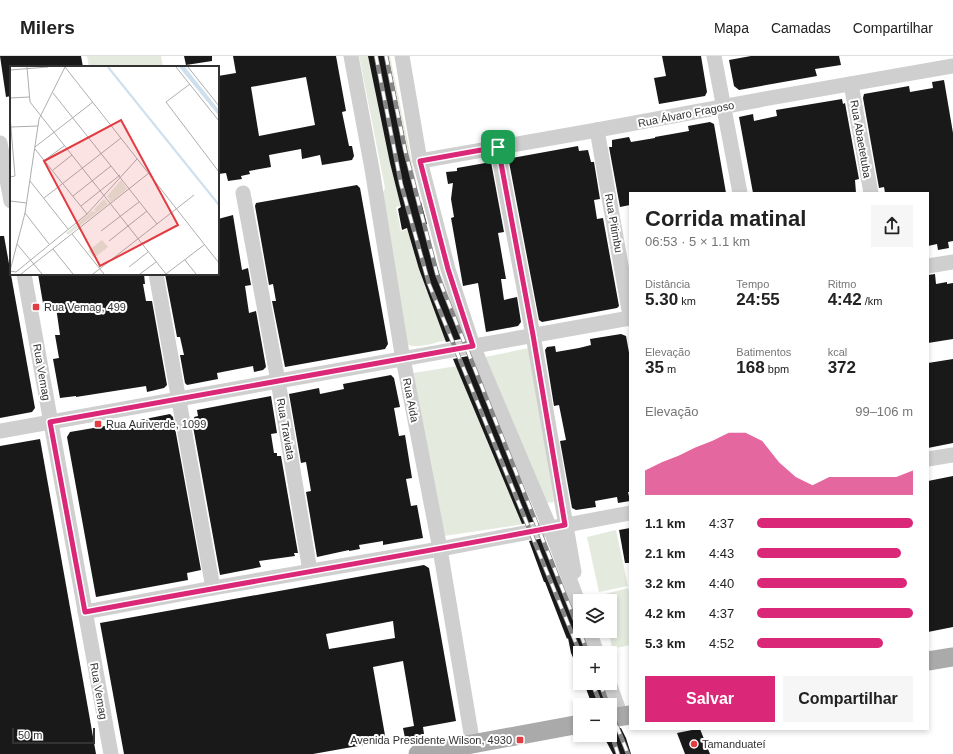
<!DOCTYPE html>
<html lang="pt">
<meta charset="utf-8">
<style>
body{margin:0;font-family:Arial,sans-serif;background:#f6f6f6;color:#222;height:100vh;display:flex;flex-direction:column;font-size:15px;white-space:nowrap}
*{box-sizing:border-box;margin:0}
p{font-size:13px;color:#767676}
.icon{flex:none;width:22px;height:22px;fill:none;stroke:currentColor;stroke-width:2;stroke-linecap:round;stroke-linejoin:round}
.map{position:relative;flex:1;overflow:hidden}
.sheet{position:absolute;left:629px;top:136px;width:300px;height:538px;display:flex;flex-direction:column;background:#fff;border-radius:0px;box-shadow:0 2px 6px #0003}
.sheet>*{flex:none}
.tools{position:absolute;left:573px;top:538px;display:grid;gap:8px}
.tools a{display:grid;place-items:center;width:44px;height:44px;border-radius:0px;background:#fff;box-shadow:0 2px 6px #0003;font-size:20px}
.scale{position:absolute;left:12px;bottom:10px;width:83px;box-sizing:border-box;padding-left:4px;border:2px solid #323232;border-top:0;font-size:11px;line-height:14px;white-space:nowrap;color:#323232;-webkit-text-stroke:3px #fff;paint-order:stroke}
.pin{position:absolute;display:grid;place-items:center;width:34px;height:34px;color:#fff;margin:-17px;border-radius:8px;box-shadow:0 2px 6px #0006}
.round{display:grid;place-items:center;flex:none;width:42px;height:42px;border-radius:0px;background:#f6f6f6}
.summary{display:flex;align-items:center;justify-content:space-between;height:68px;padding:0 16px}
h1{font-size:22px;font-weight:700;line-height:30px}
.figures{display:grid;grid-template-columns:repeat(3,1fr);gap:6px;height:68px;padding:4px 16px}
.figures div{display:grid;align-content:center}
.figures b{font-size:17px;font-weight:700}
.figures small{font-size:11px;font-weight:400}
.figures p{font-size:11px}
.chart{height:112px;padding:8px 16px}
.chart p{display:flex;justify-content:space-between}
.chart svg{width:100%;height:72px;margin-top:4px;fill:#db2777;opacity:.7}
.action{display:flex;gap:8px;margin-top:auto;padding:8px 16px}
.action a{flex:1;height:46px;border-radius:0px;background:#db2777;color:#fff;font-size:16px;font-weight:700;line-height:46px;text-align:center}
.action a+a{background:#f6f6f6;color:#222}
ul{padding:0 16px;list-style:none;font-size:13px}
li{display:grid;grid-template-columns:64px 48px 1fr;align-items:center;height:30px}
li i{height:10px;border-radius:5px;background:#db2777}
header{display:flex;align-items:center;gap:24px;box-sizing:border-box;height:56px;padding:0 20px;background:#fff;border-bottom:1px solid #e0e0e0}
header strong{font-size:19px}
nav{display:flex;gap:22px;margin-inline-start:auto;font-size:14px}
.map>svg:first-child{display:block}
</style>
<header>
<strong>Milers</strong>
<nav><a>Mapa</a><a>Camadas</a><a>Compartilhar</a></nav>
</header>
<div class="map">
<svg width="953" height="698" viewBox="0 0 953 698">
<rect width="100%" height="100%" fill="#fff"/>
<g fill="#e4ebde">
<polygon points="87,0 161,0 163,11 89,11"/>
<path d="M359 0H390L420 145 396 151 401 175 426 169 438 211 464 279C450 282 418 295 406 288L381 141 385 132Z"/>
<polygon points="529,292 554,446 545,447 485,301"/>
<polygon points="470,308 532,467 444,480 413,317"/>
<polygon points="616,474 628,530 599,536 587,481"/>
<polygon points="628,532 630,541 630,589 612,593 609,575 610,575 610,545 603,545 601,539"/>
</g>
<g fill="#191919" fill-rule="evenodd">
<polygon points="0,0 81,0 83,11 11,11 11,40 6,41"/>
<polygon points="184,0 212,0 212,5 186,9"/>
<path d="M233 0H336L346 55 342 56 349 90H352L354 100 352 104 322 109 320 99 302 103 301 93 269 99 271 111 249 115 250 118 241 120 242 123 228 125 226 117 218 118V20L236 17ZM306 21 315 69 259 80 251 31Z"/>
<polygon points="368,0 388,0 407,94 419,147 421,146 427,168 425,168 438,214 461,283 446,286 419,213 407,172 402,174 398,153 401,151 390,107"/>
<polygon points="662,0 701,0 707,36 705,40 659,48 654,22 666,20"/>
<polygon points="751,0 839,0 841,9 815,13 817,20 739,34 734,30 729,4"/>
<polygon points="944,24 953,77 953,185 948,186 949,192 938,194 937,188 928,190 928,137 885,137 884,131 879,132 863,42 864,38 909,30 910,36 933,32 932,26"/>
<polygon points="842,43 843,48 845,47 859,123 855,124 856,137 753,137 739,61 753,58 754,65 777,60 776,54"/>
<polygon points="710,66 714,68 726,137 630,137 630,149 620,151 609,91 612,91 612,84 629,81 631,86 655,82 655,81 689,75 688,70"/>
<polygon points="578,90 579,95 588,94 591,106 594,106 600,143 594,144 597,163 603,162 619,250 617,252 542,266 539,264 509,106 512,102"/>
<polygon points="491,106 504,176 498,177 506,223 501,223 504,244 517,241 521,266 518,270 486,276 478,227 463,230 451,162 454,161 451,143 453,127 448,128 446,116 457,115 457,112"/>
<polygon points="357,129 360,132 388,288 385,293 285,311 272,245 276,245 273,228 269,229 255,150 256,147"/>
<polygon points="233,159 242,214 248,212 251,229 245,230 249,257 256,255 266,311 263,314 254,316 253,310 217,317 218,323 187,329 185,327 180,299 184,299 180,281 177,281 165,218 219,218 218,163"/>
<polygon points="0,180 4,180 35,352 32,356 0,362"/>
<polygon points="38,218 125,218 125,219 144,218 145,228 143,228 146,245 152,245 167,329 164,332 147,336 146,330 76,341 76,340 60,342 53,303 59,302 55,279 60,279 56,251 44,253"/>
<polygon points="935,218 936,228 947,226 947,228 953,227 953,283 928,287 928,219"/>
<polygon points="621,278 626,280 630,302 630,436 628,436 630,445 618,447 617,441 595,445 596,451 576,454 572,452 560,385 566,384 559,349 554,350 545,294 547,291 555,290 556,296 579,292 591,289 590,283"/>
<polygon points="468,300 537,465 522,468 453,303"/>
<polygon points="953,303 953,387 928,392 928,307"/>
<polygon points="391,319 394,322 400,351 394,352 399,380 405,379 412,422 406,423 411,450 417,449 423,482 383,489 383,485 359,489 360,493 349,495 349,494 317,501 306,436 311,435 306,406 301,407 289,338 319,332 320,338 344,333 343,328"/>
<polygon points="271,340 277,377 271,378 274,397 277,397 277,400 281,400 298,497 294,497 295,500 259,505 261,511 220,519 192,365 195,364 194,361 198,360 197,354"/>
<polygon points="170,358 173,361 201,514 187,517 188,524 96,541 67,381 70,376 117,368 118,372 141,369 140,364"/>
<polygon points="40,383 89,658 96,698 0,698 0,390"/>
<polygon points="953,420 953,571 928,576 928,425"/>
<polygon points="630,472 630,507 625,507 619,474"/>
<polygon points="544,482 572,554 577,559 580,566 581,578 587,597 580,597 580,615 579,615 571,597 568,582 567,583 545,526 544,526 529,485"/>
<path d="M424 509 429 512 456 665 423 671 424 678 405 682 403 672 414 670 403 605 373 611 386 685 313 698H124L100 567ZM393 565 395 582 329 593 326 578Z"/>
<polygon points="584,627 600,627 607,649 592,649"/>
<polygon points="621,672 626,682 631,698 613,698 606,685 604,679 610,679 610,673"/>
<polygon points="697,673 700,673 710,698 685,698 677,677"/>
</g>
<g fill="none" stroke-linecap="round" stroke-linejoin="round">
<g stroke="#cfcfcf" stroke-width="15">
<polyline points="351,0 372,113 401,292 440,493 473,689"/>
<polyline points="402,0 420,105 448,213 458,244 473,290 550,472 580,551"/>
<polyline points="714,0 740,137"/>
<polyline points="851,28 871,137"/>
<polyline points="597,74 630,260"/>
<polyline points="0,87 11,145"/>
<polyline points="497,91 533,279 574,516"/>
<polyline points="420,105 597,74 764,43 953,10"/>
<polyline points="243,137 278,325 310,515"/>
<polyline points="928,210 953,206"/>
<polyline points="24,218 111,698"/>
<polyline points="156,218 213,532"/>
<polyline points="0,375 630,262"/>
<polyline points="928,403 953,399"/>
<polyline points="85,556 213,532 440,493 630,457"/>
<polyline points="589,575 597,597"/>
<polyline points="609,627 621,660"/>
</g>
<g stroke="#aaa" stroke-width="19">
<polyline points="928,605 953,601"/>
<polyline points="610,662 630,659"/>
<polyline points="418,698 580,668"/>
</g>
<g stroke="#878787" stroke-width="4.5">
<g id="rail">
<polyline points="376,0 401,128 429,228 580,597"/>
<polyline points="386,0 405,94 437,218 588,597"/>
<polyline points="592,627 601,649"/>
<polyline points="600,627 608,649"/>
<polyline points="610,653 628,698"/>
<polyline points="610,674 618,698"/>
</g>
</g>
<use href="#rail" stroke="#fff" stroke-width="3" stroke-dasharray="9" stroke-linecap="butt"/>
</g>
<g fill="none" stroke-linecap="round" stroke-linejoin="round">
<g stroke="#fff" stroke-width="8">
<path id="route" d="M498 91 533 279 565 469C406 500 245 526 85 556L50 366 473 290 448 213 420 105Z"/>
</g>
<use href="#route" stroke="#db2777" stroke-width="5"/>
</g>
<g fill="#e23b41" stroke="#fff" stroke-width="1.5">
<rect x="32" y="247" width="8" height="8" rx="2"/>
<rect x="94" y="364" width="8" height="8" rx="2"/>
<rect x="516" y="680" width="8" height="8" rx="2"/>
<circle cx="694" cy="688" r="4"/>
</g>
<g text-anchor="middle" stroke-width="4" stroke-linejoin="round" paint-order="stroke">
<g font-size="11" fill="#323232" stroke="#fff">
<text transform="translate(686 58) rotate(-11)" y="4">Rua Álvaro Fragoso</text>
<text transform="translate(861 83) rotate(80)" y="4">Rua Abaetetuba</text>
<text transform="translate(614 167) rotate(80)" y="4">Rua Pitimbu</text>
<text transform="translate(42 316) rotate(80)" y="4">Rua Vemag</text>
<text transform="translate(411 344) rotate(79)" y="4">Rua Aida</text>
<text transform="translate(286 373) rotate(80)" y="4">Rua Traviata</text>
<text transform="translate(99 635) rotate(80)" y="4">Rua Vemag</text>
</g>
<g font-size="11" fill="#323232" stroke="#fff" text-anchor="start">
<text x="44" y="255">Rua Vemag, 499</text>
<text x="106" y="372">Rua Auriverde, 1099</text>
<text x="512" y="688" text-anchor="end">Avenida Presidente Wilson, 4930</text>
<text x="702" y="692">Tamanduateí</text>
</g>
</g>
<g transform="translate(10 10)">
<rect width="209" height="209" fill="#fff"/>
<path d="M111 114 117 123 101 136 97 130ZM94 133 98 138 58 169 56 167 82 145 86 146 84 143ZM92 174 98 181 84 192 78 185Z" fill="#e4ebde"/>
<path d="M169 1H175L209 44V50Z" fill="#cee0ed"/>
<path fill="none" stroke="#cee0ed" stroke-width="2" d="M98 1 209 139"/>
<path fill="none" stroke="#adadad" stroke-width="1" d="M17 1 20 36 156 208M55 1 209 197M166 1 209 55M178 1 209 40M0 4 38 1M180 18 156 36 209 106M43 27 147 158M0 32 19 31M0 50 5 110 0 111M1 61 28 60M25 81 83 36M25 83 77 148M35 94 54 80M43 104 62 89M20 115 58 163M63 130 101 100M34 132 111 72M0 135 17 137M71 140 110 109M15 147 39 178M91 165 129 136M62 168 94 208M99 175 137 145M7 178 32 208M43 183 63 208M175 194 186 208M119 201 138 186M0 205 15 147 29 53 55 1M0 205 6 206 77 148 127 93M11 208 139 107M83 208 184 129M130 208 146 196M156 208 194 179"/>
<path fill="#e23b41" fill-opacity="0.15" stroke="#e23b41" stroke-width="2" d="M111 54 168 159 90 200 34 95Z"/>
<rect width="209" height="209" fill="none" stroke="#323232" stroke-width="2"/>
</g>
</svg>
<div class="tools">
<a><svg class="icon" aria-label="layers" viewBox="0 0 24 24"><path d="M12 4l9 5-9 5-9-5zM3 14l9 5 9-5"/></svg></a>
<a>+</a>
<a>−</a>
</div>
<div class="scale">50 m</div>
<div class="pin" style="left:498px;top:91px;background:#1e9e55"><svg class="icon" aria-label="arrive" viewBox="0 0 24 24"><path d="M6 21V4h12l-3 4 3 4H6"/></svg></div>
<section class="sheet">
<div class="summary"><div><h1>Corrida matinal</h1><p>06:53 · 5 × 1.1 km</p></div><a class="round"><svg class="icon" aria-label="share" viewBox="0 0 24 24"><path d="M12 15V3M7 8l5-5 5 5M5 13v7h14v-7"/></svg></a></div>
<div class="figures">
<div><p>Distância</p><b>5.30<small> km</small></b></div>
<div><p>Tempo</p><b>24:55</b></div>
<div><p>Ritmo</p><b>4:42<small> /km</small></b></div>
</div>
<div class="figures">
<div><p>Elevação</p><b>35<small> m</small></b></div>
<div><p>Batimentos</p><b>168<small> bpm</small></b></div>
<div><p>kcal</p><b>372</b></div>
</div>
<div class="chart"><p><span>Elevação</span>99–106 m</p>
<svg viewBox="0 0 160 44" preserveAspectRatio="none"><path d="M0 44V29L10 24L20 20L30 15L40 11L50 6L60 6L70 11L80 24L90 33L100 38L110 33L120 33L130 33L140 33L150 33L160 29V44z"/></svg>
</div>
<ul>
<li><b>1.1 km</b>4:37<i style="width:100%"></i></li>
<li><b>2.1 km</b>4:43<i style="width:92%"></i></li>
<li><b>3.2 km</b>4:40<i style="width:96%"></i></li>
<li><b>4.2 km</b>4:37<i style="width:100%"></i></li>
<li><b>5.3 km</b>4:52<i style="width:81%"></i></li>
</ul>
<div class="action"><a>Salvar</a><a>Compartilhar</a></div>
</section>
</div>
